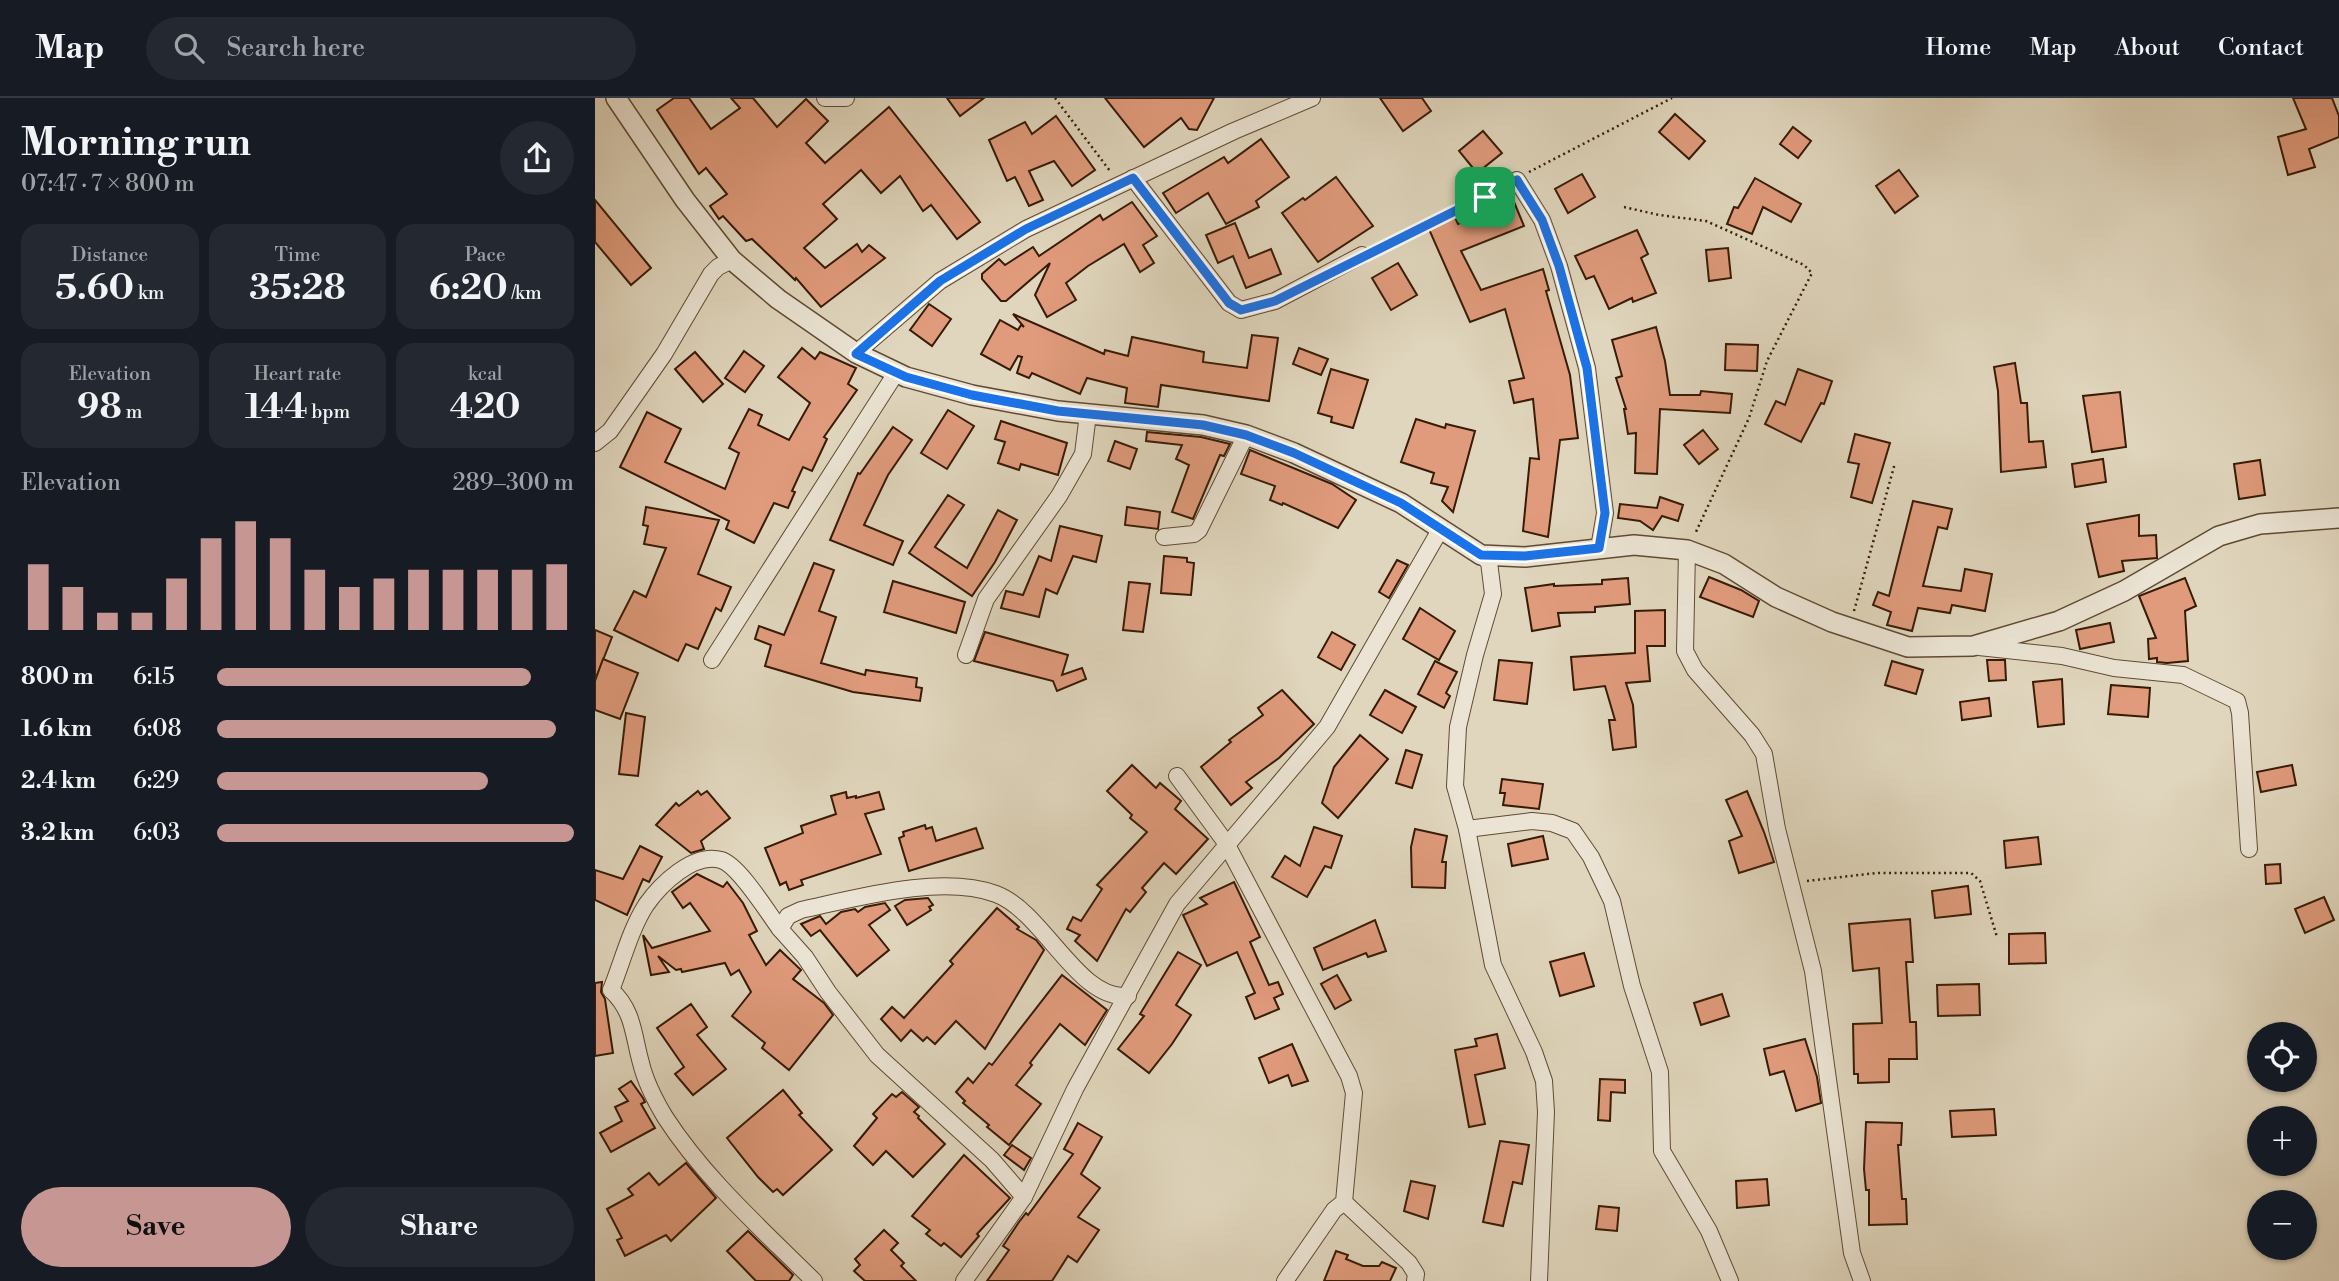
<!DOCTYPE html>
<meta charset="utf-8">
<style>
body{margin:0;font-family:"Libre Bodoni",serif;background:#242831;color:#f1f3f6;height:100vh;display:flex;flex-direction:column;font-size:26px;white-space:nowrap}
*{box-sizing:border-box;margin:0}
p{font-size:23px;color:#9ea1a6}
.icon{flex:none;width:38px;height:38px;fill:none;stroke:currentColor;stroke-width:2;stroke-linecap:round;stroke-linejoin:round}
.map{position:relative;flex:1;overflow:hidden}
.details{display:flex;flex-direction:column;background:#171b24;width:595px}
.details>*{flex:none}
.tools{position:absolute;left:1652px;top:924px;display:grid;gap:14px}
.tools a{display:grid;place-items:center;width:70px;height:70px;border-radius:50%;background:#171b24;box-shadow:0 2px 5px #0004;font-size:35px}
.pin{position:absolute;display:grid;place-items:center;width:60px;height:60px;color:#fff;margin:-30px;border-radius:14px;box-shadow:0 4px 10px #0006}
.round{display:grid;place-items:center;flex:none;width:74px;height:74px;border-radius:37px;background:#242831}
.summary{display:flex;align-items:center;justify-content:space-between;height:119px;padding:0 21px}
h1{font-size:38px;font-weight:700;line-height:52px}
.metrics{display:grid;grid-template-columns:repeat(3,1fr);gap:10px;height:119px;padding:7px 21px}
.metrics div{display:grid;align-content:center;border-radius:18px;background:#242831;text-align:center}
.metrics b{font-size:35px;font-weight:700}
.metrics small{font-size:19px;font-weight:400}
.metrics p{font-size:19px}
.chart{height:196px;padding:14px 21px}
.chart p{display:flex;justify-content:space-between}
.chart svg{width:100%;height:126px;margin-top:7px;stroke:#c59692;stroke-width:6}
.action{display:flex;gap:14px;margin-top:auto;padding:14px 21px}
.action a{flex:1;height:80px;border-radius:42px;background:#c59692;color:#111;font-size:28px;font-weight:700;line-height:80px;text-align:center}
.action a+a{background:#242831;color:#f1f3f6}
ul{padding:0 21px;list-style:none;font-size:23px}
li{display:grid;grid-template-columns:112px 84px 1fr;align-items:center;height:52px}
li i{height:18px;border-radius:9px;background:#c59692}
header{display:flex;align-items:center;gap:42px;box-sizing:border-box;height:98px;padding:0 35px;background:#171b24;border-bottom:2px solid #363941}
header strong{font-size:33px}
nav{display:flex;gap:38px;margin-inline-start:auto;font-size:24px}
.search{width:490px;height:63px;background:#242831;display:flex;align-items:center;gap:18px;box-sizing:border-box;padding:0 24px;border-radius:38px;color:#9ea1a6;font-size:26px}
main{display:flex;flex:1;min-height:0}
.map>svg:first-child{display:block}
</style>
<header>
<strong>Map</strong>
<div class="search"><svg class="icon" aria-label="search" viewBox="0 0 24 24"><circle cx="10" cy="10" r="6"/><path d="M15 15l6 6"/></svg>Search here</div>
<nav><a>Home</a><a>Map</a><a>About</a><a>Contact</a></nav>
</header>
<main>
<section class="details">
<div class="summary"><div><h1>Morning run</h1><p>07:47 · 7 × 800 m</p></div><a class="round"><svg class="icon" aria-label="share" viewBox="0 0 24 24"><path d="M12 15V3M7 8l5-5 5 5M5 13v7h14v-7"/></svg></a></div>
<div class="metrics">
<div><p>Distance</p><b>5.60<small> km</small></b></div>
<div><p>Time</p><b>35:28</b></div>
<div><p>Pace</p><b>6:20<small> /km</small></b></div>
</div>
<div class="metrics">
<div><p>Elevation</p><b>98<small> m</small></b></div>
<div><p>Heart rate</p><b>144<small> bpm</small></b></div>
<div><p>kcal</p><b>420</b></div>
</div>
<div class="chart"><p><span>Elevation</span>289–300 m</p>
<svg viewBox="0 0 160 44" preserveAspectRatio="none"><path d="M5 44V21M15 44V29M25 44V38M35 44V38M45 44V26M55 44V12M65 44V6M75 44V12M85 44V23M95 44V29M105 44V26M115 44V23M125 44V23M135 44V23M145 44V23M155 44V21"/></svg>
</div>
<ul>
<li><b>800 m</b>6:15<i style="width:88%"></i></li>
<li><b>1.6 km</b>6:08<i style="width:95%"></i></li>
<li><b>2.4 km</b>6:29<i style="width:76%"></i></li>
<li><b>3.2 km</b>6:03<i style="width:100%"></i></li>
</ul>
<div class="action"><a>Save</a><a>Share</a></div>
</section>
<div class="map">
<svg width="1744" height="1183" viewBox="0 0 1744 1183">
<rect width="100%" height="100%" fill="#e0d6bd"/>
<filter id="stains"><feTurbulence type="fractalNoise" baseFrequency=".00286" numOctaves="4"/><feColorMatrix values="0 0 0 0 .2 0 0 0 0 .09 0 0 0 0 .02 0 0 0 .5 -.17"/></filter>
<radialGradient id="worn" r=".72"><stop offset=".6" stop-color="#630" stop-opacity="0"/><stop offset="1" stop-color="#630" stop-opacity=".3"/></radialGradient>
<g fill="#e09b7c" stroke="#371b05" stroke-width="2">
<polygon points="79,0 94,0 116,31 145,10 136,0 158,0 182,29 211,1 233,23 211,45 230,65 294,9 385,124 362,141 336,107 328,113 305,78 286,95 266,72 228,106 242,121 209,150 230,170 262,146 267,154 274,147 290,160 226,209 201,180 200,182 157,141 151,143 128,118 124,121 115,108 132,96 111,70 104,76 62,12"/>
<polygon points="352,0 389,0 365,18"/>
<polygon points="510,0 619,0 602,32 594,31 586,20 549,49"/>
<polygon points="785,0 827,0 836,13 808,33"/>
<polygon points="1698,0 1737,0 1744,18 1744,39 1714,51 1720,69 1693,77 1683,39 1711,31"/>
<polygon points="1080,16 1110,43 1094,61 1064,34"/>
<polygon points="461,18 500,72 477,88 459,63 434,73 448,102 434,108 420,79 412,83 394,42 430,24 437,36"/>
<polygon points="1198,29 1216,43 1203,60 1185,46"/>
<polygon points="888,33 907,55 882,75 864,53"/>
<polygon points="666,41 694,79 661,103 664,109 631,126 613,95 581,115 568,95 629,59 633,65"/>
<polygon points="1304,72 1323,98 1300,115 1281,88"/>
<polygon points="987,76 1000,99 973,115 960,91"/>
<polygon points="741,79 778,128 723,164 687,115 708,100 710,102"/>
<polygon points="1160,80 1206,106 1196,124 1168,109 1157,136 1132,126 1139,109 1143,110"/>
<polygon points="0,102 56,170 36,187 0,144"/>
<polygon points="537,104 562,138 548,147 559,165 545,174 529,146 493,168 471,185 481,202 452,219 440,197 455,165 411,203 406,203 387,181 387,176 404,161 410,167 438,149 444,158 505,117 508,122"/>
<polygon points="919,104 929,128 866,153 886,192 948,171 954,192 951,193 975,277 983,340 965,342 953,439 928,433 935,360 944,361 938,301 919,305 914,283 929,280 910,211 875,224 833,129 859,117 863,126"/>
<polygon points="640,125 654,160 676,151 686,176 651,190 638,158 623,165 611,137"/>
<polygon points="1042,132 1053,156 1046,160 1061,195 1038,204 1037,200 1014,211 999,178 991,181 980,158"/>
<polygon points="1133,150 1136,180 1114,183 1111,152"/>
<polygon points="803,165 822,197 796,212 777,180"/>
<polygon points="334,206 356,221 337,248 315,232"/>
<polygon points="418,216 509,256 510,252 533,258 537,239 609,254 608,264 652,270 657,237 683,240 674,303 566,287 563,309 530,305 532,290 492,280 485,296 437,275 434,280 422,275 427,259 423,258 415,272 386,256 405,222 423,232 426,227 429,229"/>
<polygon points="1061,229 1070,263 1075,297 1105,297 1106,293 1137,296 1135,315 1065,311 1062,376 1040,375 1041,335 1033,336 1029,311 1031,311 1021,280 1027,278 1017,242"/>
<polygon points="1131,246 1163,247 1162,273 1130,272"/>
<polygon points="207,250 220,261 225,254 261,270 253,286 262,292 229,339 232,341 217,373 208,369 197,393 200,394 193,410 179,405 159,445 131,431 134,423 25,369 52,314 86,331 70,364 130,391 144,355 134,350 154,311 167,317 163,327 194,342 215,305 183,279"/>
<polygon points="704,250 733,261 726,277 698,266"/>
<polygon points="149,253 169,268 150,294 130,280"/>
<polygon points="100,254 128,286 108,304 80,271"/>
<polygon points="1420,265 1426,305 1432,305 1434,344 1448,343 1451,369 1406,374 1403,293 1399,269"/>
<polygon points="736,271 773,282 758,330 736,324 737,319 723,315"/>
<polygon points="1203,271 1237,283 1229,306 1226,305 1206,344 1170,326 1181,303 1190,307"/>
<polygon points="1525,294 1531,349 1497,354 1488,298"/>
<polygon points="353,312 379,328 352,371 326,355"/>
<polygon points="821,321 850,330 851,326 880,333 858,414 847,403 853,389 836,385 839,375 806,364"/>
<polygon points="406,323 472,345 463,377 426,366 424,372 403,365 410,344 400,341"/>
<polygon points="298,329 317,342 293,377 269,427 308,443 298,467 235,442 263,375 265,376"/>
<polygon points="1108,332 1123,351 1104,366 1089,347"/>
<polygon points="552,334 606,339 635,346 629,358 625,357 598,421 577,414 594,367 581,361 587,347 551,343"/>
<polygon points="1260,336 1295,345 1277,405 1256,399 1264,366 1253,364"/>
<polygon points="520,343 542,351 535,371 513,363"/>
<polygon points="655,352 737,386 761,402 743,430 688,405 687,407 675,402 680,388 646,376"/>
<polygon points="1508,361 1511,384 1480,389 1477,366"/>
<polygon points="1665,362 1670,397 1644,401 1639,366"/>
<polygon points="353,397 369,407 340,449 372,470 403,412 422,422 400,464 377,498 314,455"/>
<polygon points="1065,399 1088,407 1083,423 1067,418 1058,432 1045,423 1023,420 1025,406 1062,410"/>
<polygon points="1318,403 1357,411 1352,431 1343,429 1328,488 1366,493 1370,471 1397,476 1390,513 1357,507 1355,515 1323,510 1317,533 1292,527 1296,514 1278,507 1283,494 1294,498"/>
<polygon points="51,409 124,422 103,476 136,489 126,513 121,510 103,551 91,546 83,563 19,532 39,493 51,499 71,450 49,446 53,428 48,427"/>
<polygon points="532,409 565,414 563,431 530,427"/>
<polygon points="1544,417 1544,438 1561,437 1562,460 1527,463 1529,473 1504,479 1492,426"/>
<polygon points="465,428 507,438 501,464 478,458 462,496 451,491 444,519 406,510 411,493 428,497 444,458 456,463"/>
<polygon points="569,458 592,460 592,464 599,465 596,497 566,495"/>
<polygon points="802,462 813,467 794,500 784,494"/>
<polygon points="219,465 239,472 224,513 241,519 226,565 270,577 271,572 322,580 321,589 327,590 325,603 258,594 170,568 176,547 160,541 164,528 189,537"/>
<polygon points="1114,479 1146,492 1164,503 1158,519 1105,499"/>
<polygon points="1033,480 1035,506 1000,509 1000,514 963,515 965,528 937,533 930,490 959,486 959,488 1007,486 1007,482"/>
<polygon points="1590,480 1601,508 1590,513 1593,563 1572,565 1562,564 1562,560 1554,561 1553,541 1561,540 1544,498"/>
<polygon points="298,483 370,504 361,535 289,514"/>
<polygon points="534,484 555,486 548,534 528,532"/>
<polygon points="825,510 860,533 844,562 808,541"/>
<polygon points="1070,512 1070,548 1052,548 1055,583 1031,585 1038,607 1041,649 1018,652 1014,622 1020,622 1010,588 979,592 976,559 1040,555 1040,513"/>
<polygon points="1515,525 1519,544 1485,551 1481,532"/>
<polygon points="0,532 17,539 1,580 0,579"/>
<polygon points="390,534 473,557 467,577 487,570 491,581 462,593 458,583 379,563"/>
<polygon points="737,534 760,547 746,572 723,559"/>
<polygon points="8,561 43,575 25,621 0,612 0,583"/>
<polygon points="904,562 937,565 932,606 899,602"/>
<polygon points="1392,562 1410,562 1411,582 1394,583"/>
<polygon points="840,563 862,574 851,595 855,598 849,610 823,596"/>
<polygon points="1297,563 1328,572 1321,596 1290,587"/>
<polygon points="1467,581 1469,626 1443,629 1438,584"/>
<polygon points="1516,587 1555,590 1553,619 1513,616"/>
<polygon points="687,592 719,626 684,660 651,684 657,690 636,707 606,669 636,644 634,642 668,617 663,610"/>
<polygon points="790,592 821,609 807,635 775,617"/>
<polygon points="1394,600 1396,618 1367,622 1365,604"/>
<polygon points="31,615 50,619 43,678 24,676"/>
<polygon points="765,637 793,661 743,720 727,705 739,669"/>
<polygon points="811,652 827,657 817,690 801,685"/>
<polygon points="537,667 561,690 565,685 586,703 580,711 613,741 581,776 569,765 547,790 551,794 535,814 531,811 502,863 480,843 485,837 472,831 478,819 486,823 507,791 502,787 552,734 535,720 537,717 512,693"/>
<polygon points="1697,667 1701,687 1666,694 1662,674"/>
<polygon points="907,681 948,686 944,711 908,707 910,695 905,695"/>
<polygon points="103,693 106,697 112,693 135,720 106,743 109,751 96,755 61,727 81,705 84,708"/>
<polygon points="1152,693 1169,734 1179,764 1144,775 1134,743 1147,738 1131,702"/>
<polygon points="251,694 252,700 261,698 261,700 284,694 289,711 270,716 286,756 206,782 208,787 194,792 191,784 185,787 170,750 208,735 206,728 241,716 236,698"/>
<polygon points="330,727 331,731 337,729 341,743 381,730 388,750 314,773 304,740 309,738 308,734"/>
<polygon points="719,729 747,738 736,770 730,768 712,799 677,779 690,758 705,768"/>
<polygon points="820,731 852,738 847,764 851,764 850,790 817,789 816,749"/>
<polygon points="948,738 953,761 917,768 913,746"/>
<polygon points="1443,739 1446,766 1411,770 1409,743"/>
<polygon points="45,748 67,759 54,784 48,781 32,817 0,802 0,772 28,781"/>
<polygon points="1685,766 1686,785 1671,786 1670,767"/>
<polygon points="102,776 128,789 132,784 148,805 162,833 154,837 171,867 185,852 206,872 198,881 229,905 238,917 194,972 167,950 170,945 137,918 156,894 144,872 136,877 130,865 87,874 86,871 81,872 63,858 74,874 56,877 48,837 57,850 115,833 95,805 88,810 77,794"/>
<polygon points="639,784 665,839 655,844 674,887 683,884 688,896 679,900 684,911 660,921 651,899 660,895 642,854 612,868 588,817 612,806 605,800"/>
<polygon points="1373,788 1376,816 1340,820 1337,793"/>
<polygon points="1729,799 1739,822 1710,835 1700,811"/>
<polygon points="333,800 338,807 334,809 336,812 312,827 300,808 310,802"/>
<polygon points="290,805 295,812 274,827 294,852 262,878 225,832 216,838 206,826 225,818 231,826 246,814 260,811 263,814 270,809"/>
<polygon points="402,810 424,829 422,831 441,842 449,852 390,951 361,923 340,946 332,939 328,943 316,932 306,943 286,921 297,909 309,920 358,866 355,863"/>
<polygon points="1315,821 1318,864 1311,864 1315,924 1321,924 1322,961 1294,961 1294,984 1263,985 1263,976 1259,976 1258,926 1287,925 1284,870 1258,873 1254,826"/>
<polygon points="780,822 791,853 773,859 771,855 728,872 719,850"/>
<polygon points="1450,835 1451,865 1414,866 1414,836"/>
<polygon points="583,854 606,867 581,907 596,917 577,946 554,975 523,951 549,918 545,916"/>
<polygon points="989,855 999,888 965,898 955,864"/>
<polygon points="467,877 512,912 490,947 465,926 435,965 437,967 421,987 446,1006 414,1047 392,1029 394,1027 368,1005 370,1003 361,994 373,980 378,985 394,965 397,967"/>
<polygon points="742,877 756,902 740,911 726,886"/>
<polygon points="7,884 6,894 10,901 18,955 0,958 0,885"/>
<polygon points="1384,886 1385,917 1343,918 1342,887"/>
<polygon points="1127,896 1134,918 1106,927 1099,905"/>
<polygon points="96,906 112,929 102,937 131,971 98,997 80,976 89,969 62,930"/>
<polygon points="902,936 910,970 880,977 890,1026 874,1029 860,952 882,948 880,941"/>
<polygon points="1210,941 1222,979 1226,1005 1201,1013 1189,973 1175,977 1169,951"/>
<polygon points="697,946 713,983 697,988 693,977 674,985 664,960"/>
<polygon points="1005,981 1030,982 1030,995 1016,994 1015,1023 1003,1022"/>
<polygon points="36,983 48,1000 50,1004 46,1006 60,1030 16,1054 5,1035 27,1023 20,1009 33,1003 24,991"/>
<polygon points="188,992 207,1015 204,1017 237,1052 188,1097 182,1091 178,1094 163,1079 132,1040"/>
<polygon points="307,994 324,1009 319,1014 324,1018 323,1020 350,1046 318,1079 291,1053 278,1067 259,1048 282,1020 278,1016 297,996 301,999"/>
<polygon points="1399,1011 1401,1037 1357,1039 1355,1013"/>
<polygon points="1271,1024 1307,1025 1306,1047 1303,1047 1307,1101 1311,1101 1312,1126 1274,1127 1274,1092 1271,1092 1269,1071"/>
<polygon points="483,1025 507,1039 486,1076 505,1090 483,1119 504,1132 482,1164 473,1158 457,1183 392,1183 414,1152 408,1148 424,1124 431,1115 433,1117 478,1056 469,1051"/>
<polygon points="905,1043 934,1047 927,1086 918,1084 908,1128 888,1124"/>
<polygon points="417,1047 436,1060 429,1072 409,1057"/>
<polygon points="369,1057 415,1100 382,1136 384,1138 366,1159 349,1145 346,1148 331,1136 335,1132 317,1118"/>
<polygon points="91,1065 121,1100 76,1143 71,1137 30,1158 22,1142 27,1140 12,1111 38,1097 33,1091 54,1075 64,1087"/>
<polygon points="1172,1081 1174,1107 1142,1110 1141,1083"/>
<polygon points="816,1083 840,1088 833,1121 809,1113"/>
<polygon points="1004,1108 1024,1110 1022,1133 1001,1131"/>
<polygon points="289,1132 303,1145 296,1152 309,1165 306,1168 321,1183 270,1183 259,1173 265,1167 260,1161"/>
<polygon points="153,1133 198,1177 194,1183 161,1183 132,1153"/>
<polygon points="741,1153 753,1157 751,1161 768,1168 784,1168 787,1164 801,1170 795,1183 729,1183"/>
</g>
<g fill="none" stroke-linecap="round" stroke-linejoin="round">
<g stroke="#614a33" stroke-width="18">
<g id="minor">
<polyline points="230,0 251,0"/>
<polyline points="538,80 634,205 646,212 680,203 767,157"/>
<polyline points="922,82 947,122 964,168 992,270 1010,415 1004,450"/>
<polyline points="261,255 345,183 431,131 639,33 717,0"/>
<polyline points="0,345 15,333 69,256 116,176 123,169 137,162"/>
<polyline points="569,439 599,436 604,432 651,337"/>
<polyline points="1092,452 1090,553 1100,572 1157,637 1169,656 1182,731 1218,873 1257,1155 1267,1183"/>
<polyline points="886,457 894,464 898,496 880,557 863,629 860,688 872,731 898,867 939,954 949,983 951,1014 944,1183"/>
<polyline points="1384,549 1467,558 1519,570 1588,577 1642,603 1645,615 1654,751"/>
<polyline points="371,557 391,501 464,398 488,356 493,316"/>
<polyline points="117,562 301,275"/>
<polyline points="582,678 631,745 754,978 759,995 749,1104 739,1112 690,1183"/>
<polyline points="872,731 937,723 957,725 978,733 996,759 1017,803 1037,888 1065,974 1067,1053 1114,1133 1135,1183"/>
<path d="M16 892C39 913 38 937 46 965 50 982 61 1004 70 1019 110 1081 167 1131 219 1183"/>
<path d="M16 892C27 865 35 832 51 807 65 787 98 754 126 762 144 767 173 815 185 831"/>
<path d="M429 1099 397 1062 282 957 233 894 210 859 185 831 193 818 206 812C262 800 346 776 401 796 449 814 483 903 533 898"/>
<polyline points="749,1104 814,1165 821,1176 820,1183"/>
<polyline points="369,1183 429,1099 480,991 582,806 732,629 845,432"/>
</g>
</g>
<g stroke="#614a33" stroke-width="22">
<polyline id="tertiary" points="21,0 90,102 137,162 183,201 261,255 311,279 377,297 463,313 608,327 651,337 699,355 806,405 886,457 930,459 1039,447 1092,452 1129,466 1181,499 1237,524 1313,549 1378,548 1464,523 1529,493 1624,438 1665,426 1744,420"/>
</g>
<g stroke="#371b05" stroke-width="2.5" stroke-dasharray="2 3.5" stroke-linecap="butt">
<polyline points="460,0 515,73"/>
<polyline points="934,74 1077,0"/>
<polyline points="1029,109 1064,117 1111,123 1209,167 1217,175 1172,263 1154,320 1100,436"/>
<polyline points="781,150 907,90"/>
<polyline points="1259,513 1300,365"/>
<polyline points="1212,783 1281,775 1376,775 1385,783 1402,839"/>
</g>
<use href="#minor" stroke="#ebe4d4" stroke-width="16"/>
<use href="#tertiary" stroke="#ebe4d4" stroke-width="19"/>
</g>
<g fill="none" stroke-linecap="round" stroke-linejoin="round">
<g stroke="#fff" stroke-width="14">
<polygon id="route" points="538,80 634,205 646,212 680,203 922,82 947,122 964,168 992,270 1010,415 1004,450 930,458 886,457 806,405 699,355 651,337 608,327 463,313 377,297 311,279 261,256 345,183 431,131"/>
</g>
<use href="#route" stroke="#1a73e8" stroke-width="9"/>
</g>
<rect width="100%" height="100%" filter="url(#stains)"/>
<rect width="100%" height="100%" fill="url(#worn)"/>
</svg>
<div class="tools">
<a><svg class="icon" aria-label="locate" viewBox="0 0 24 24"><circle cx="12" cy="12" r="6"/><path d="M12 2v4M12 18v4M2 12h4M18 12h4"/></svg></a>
<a>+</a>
<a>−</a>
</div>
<div class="pin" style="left:890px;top:99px;background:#1e9e55"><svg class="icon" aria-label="arrive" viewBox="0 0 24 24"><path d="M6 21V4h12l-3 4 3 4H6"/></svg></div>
</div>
</main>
